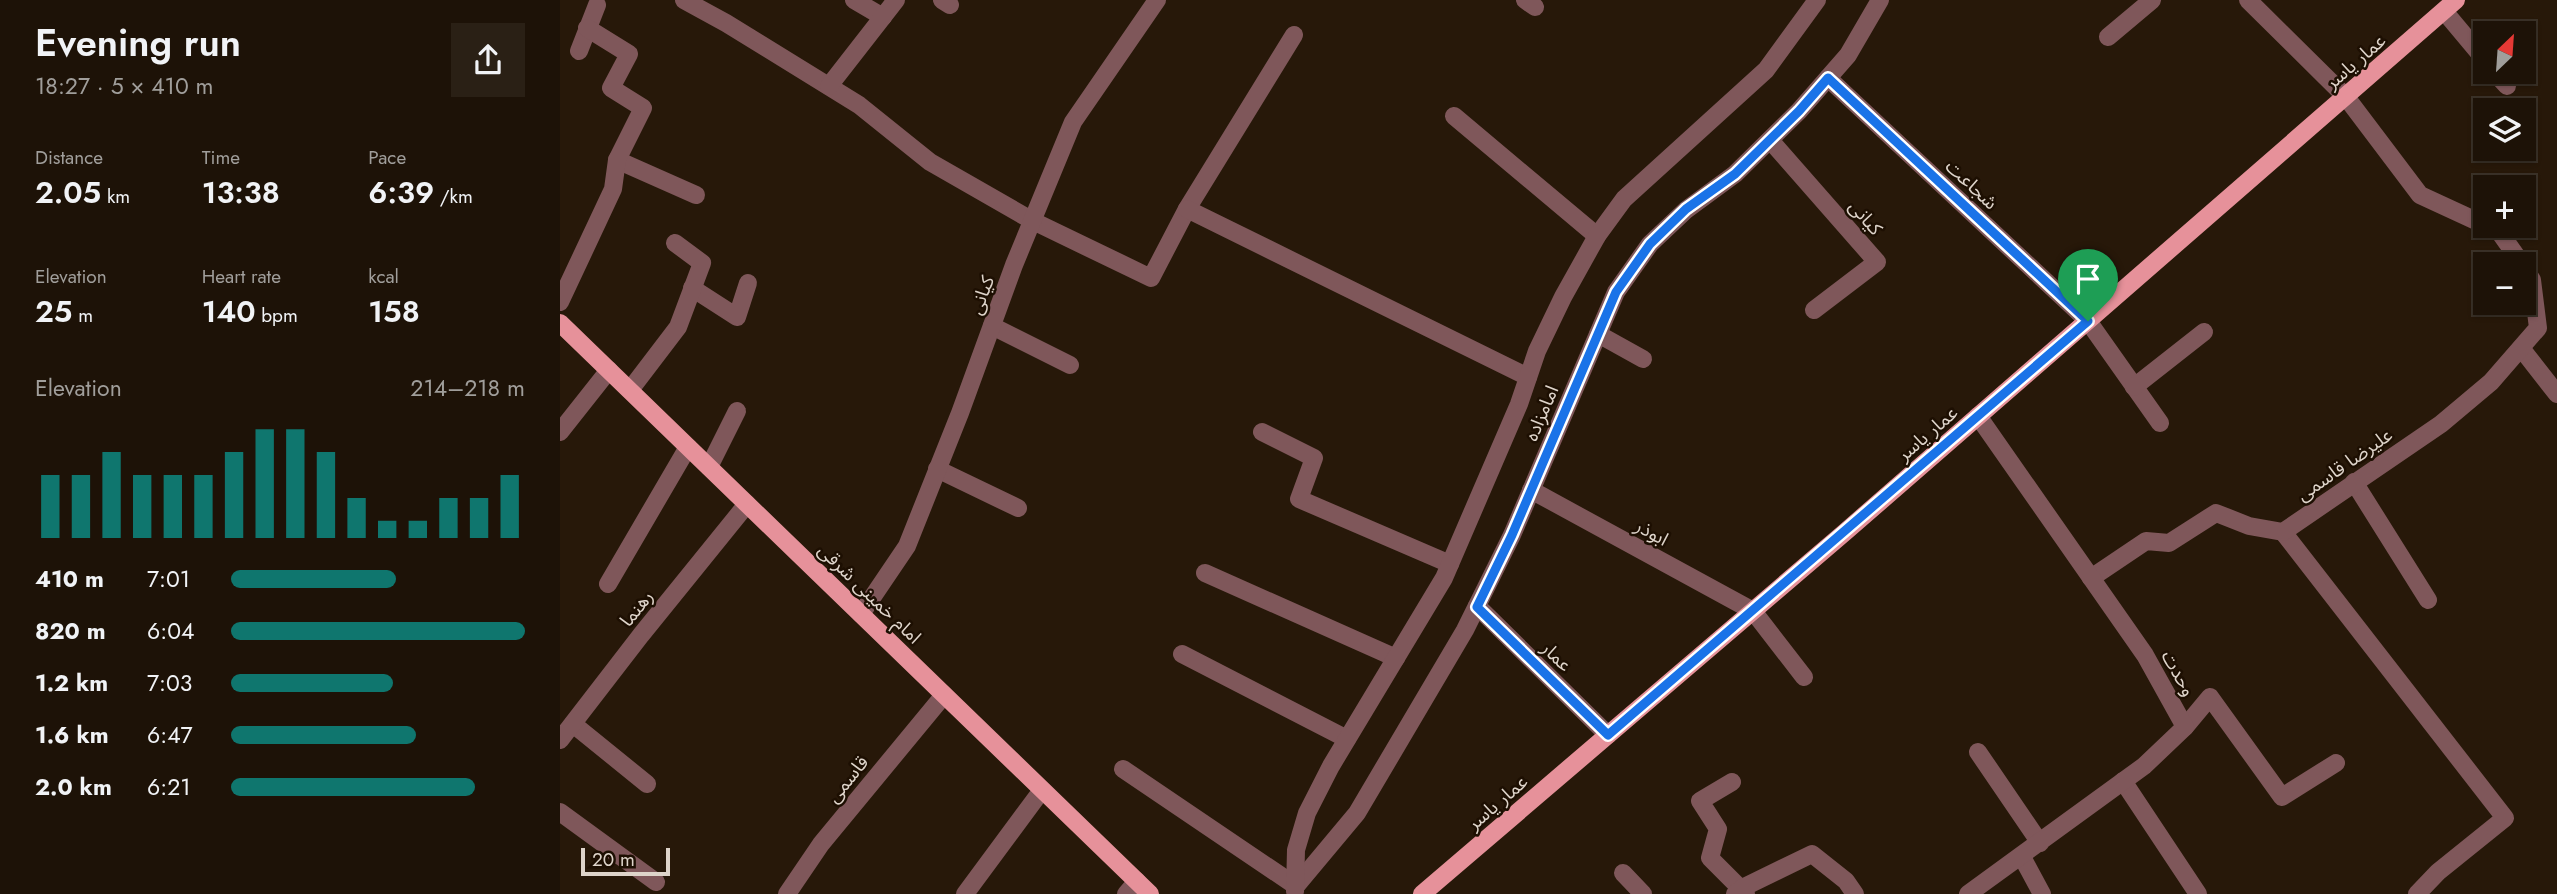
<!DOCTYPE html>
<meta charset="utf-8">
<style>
body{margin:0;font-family:Jost,"Noto Sans Arabic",sans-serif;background:#2a2015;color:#f1f3f6;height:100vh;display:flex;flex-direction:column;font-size:26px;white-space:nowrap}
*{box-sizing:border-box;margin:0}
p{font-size:23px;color:#a09e9b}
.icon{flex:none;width:38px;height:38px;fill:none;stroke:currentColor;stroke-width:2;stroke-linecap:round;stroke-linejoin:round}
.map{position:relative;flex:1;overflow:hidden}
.side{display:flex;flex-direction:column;background:#1d1207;width:560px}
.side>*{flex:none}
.needle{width:46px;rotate:25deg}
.tools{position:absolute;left:1913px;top:21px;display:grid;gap:14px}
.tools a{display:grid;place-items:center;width:63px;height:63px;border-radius:0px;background:#1d1207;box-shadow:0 2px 5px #0004,0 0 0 2px #3b3228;font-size:35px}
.scale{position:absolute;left:21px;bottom:18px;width:89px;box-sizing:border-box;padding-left:7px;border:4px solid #ded4ca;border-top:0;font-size:19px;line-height:24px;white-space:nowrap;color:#ded4ca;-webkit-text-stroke:5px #1d0f02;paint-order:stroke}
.pin{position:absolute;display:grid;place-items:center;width:60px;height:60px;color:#fff;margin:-72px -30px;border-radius:50% 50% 50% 0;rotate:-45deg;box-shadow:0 0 7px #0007}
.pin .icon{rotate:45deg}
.round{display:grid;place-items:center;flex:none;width:74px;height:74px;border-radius:0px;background:#2a2015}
.headline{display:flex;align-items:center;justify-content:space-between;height:119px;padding:0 35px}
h1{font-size:38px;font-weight:600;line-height:52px}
.stats{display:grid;grid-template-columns:repeat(3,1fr);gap:10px;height:119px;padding:7px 35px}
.stats div{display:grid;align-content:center}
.stats b{font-size:30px;font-weight:600}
.stats small{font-size:19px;font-weight:400}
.stats p{font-size:19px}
.chart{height:196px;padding:14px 35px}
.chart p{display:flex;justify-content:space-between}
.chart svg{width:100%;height:126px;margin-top:7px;stroke:#0f766e;stroke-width:6}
ul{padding:0 35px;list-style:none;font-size:23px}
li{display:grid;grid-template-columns:112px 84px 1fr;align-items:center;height:52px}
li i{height:18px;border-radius:9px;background:#0f766e}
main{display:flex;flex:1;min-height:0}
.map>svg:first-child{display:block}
</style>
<main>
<section class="side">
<div class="headline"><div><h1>Evening run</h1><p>18:27 · 5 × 410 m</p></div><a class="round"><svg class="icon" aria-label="share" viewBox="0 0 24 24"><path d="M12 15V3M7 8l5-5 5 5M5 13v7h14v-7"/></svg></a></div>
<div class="stats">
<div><p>Distance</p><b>2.05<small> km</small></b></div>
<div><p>Time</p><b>13:38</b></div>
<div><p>Pace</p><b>6:39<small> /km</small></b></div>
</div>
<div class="stats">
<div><p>Elevation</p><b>25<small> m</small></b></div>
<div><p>Heart rate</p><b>140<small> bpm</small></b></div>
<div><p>kcal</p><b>158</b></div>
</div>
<div class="chart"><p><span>Elevation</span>214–218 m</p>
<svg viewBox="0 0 160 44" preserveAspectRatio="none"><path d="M5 44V22M15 44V22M25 44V14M35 44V22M45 44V22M55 44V22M65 44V14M75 44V6M85 44V6M95 44V14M105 44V30M115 44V38M125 44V38M135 44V30M145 44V30M155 44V22"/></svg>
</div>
<ul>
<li><b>410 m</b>7:01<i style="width:56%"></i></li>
<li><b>820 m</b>6:04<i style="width:100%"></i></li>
<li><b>1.2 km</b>7:03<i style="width:55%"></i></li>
<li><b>1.6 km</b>6:47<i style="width:63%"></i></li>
<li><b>2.0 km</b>6:21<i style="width:83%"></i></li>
</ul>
</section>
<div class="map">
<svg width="1997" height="894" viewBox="0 0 1997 894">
<rect width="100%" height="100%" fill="#271809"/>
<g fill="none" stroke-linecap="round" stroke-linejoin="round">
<g stroke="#7f575a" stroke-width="18">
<polyline points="124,0 166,23 299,105 370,162 473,221 591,278 627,209 734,35"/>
<polyline points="294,0 323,17"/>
<polyline points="382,0 390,5"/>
<polyline points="965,0 975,7"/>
<polyline points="1688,0 1786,97 1860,195 1925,225"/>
<polyline points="1884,11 1925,60"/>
<polyline points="1548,37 1592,0"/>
<polyline points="19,51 37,5"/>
<polyline points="1934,72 1947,86"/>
<polyline points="1268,78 1528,321 1600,423"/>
<polyline points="269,86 336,0"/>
<polyline points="894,116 1037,236"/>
<polyline points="1210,140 1317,262 1254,310"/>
<polyline points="57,160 136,195"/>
<polyline points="627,209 968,377"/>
<polyline points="1927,226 1938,230 1962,264"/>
<polyline points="132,288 177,317 188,283"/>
<polyline points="0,302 53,189 57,160 83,108 51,88 69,54 27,28"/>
<polyline points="432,326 510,365"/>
<polyline points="1038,334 1083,359"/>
<polyline points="1961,348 1997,394"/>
<polyline points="1574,387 1644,332"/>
<polyline points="70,390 118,327 142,263 115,243"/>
<polyline points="0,432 49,370"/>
<polyline points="702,432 754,458 739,499 890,564"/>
<polyline points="149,467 177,411"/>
<polyline points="377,469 458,508"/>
<polyline points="1794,482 1868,600"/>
<polyline points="971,490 1193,611 1244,677"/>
<polyline points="1723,532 1945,818 1878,872 1857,894"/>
<polyline points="645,573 836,658"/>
<polyline points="1531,578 1586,541 1609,543 1656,513 1689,526 1723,532 1881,424 1931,382 1978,328 1972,280 1964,267"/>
<polyline points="48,584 128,447"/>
<polyline points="917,606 1048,735"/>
<polyline points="301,614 347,546 400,413 454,265 513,122 597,0"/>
<polyline points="622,654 787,739"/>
<polyline points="13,724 87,784"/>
<polyline points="1625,727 1650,697 1722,797 1776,763"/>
<polyline points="0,740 81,635 187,504"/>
<polyline points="1418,752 1480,843"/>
<polyline points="563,769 736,886"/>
<polyline points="1563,781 1638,894"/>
<polyline points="1172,782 1140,801 1158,829 1150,858 1186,894"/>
<polyline points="0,812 96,882"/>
<polyline points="1462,857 1482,894"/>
<polyline points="1063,873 1083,894"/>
<polyline points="736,886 797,813 905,630 952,535 1056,292 1090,244 1126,210 1175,174 1239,111 1288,55 1320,0"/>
<polyline points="735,891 736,850 747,813 771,766 884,578 959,404 977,351 1003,297 1037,236 1064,199 1206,70 1257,0"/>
<polyline points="227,894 261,844 384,695"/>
<polyline points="405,894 482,790"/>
<polyline points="566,894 577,881"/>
<polyline points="1175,894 1182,888 1252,854 1286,881 1295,894"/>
<polyline points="1408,894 1584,766 1625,727 1585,655 1418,416"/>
</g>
<g stroke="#e6919a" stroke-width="18">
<polyline points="0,323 590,894"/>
<polyline points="862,894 1284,533 1896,0"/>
</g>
</g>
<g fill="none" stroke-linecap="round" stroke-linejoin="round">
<g stroke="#fff" stroke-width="14">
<polygon id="route" points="1268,78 1528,321 1048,735 917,607 952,535 1056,292 1090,244 1126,209 1175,174 1239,111"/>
</g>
<use href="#route" stroke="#1a73e8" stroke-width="9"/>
</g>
<g text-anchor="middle" stroke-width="5" stroke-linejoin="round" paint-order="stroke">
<g font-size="19" fill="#ded4ca" stroke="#1d0f02">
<text transform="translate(1795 61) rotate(-41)" y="7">عمار یاسر</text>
<text transform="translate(1412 184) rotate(43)" y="7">شجاعت</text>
<text transform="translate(1306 217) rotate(49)" y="7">کیانی</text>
<text transform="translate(421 295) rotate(-70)" y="7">کیانی</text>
<text transform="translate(981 413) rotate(-67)" y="7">امامزاده</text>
<text transform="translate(1367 433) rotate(-41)" y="7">عمار یاسر</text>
<text transform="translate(1784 464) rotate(-35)" y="7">علیرضا قاسمی</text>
<text transform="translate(1092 532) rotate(29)" y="7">ابوذر</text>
<text transform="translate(310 593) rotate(44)" y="7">امام خمینی شرقی</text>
<text transform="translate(76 608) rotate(-51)" y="7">رهنما</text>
<text transform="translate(997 656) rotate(44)" y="7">عمار</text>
<text transform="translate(1619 673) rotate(61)" y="7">وحدت</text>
<text transform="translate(287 779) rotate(-51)" y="7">قاسمی</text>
<text transform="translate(937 802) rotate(-41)" y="7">عمار یاسر</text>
</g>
</g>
</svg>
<div class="tools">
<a><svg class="needle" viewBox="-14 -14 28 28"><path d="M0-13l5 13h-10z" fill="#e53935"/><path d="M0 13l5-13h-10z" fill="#a09e9b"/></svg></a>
<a><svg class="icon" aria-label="layers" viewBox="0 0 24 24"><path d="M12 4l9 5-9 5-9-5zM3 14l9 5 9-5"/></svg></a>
<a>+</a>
<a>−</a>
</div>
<div class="scale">20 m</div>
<div class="pin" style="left:1528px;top:321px;background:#1e9e55"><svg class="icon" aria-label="arrive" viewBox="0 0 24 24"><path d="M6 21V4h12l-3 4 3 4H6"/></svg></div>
</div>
</main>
